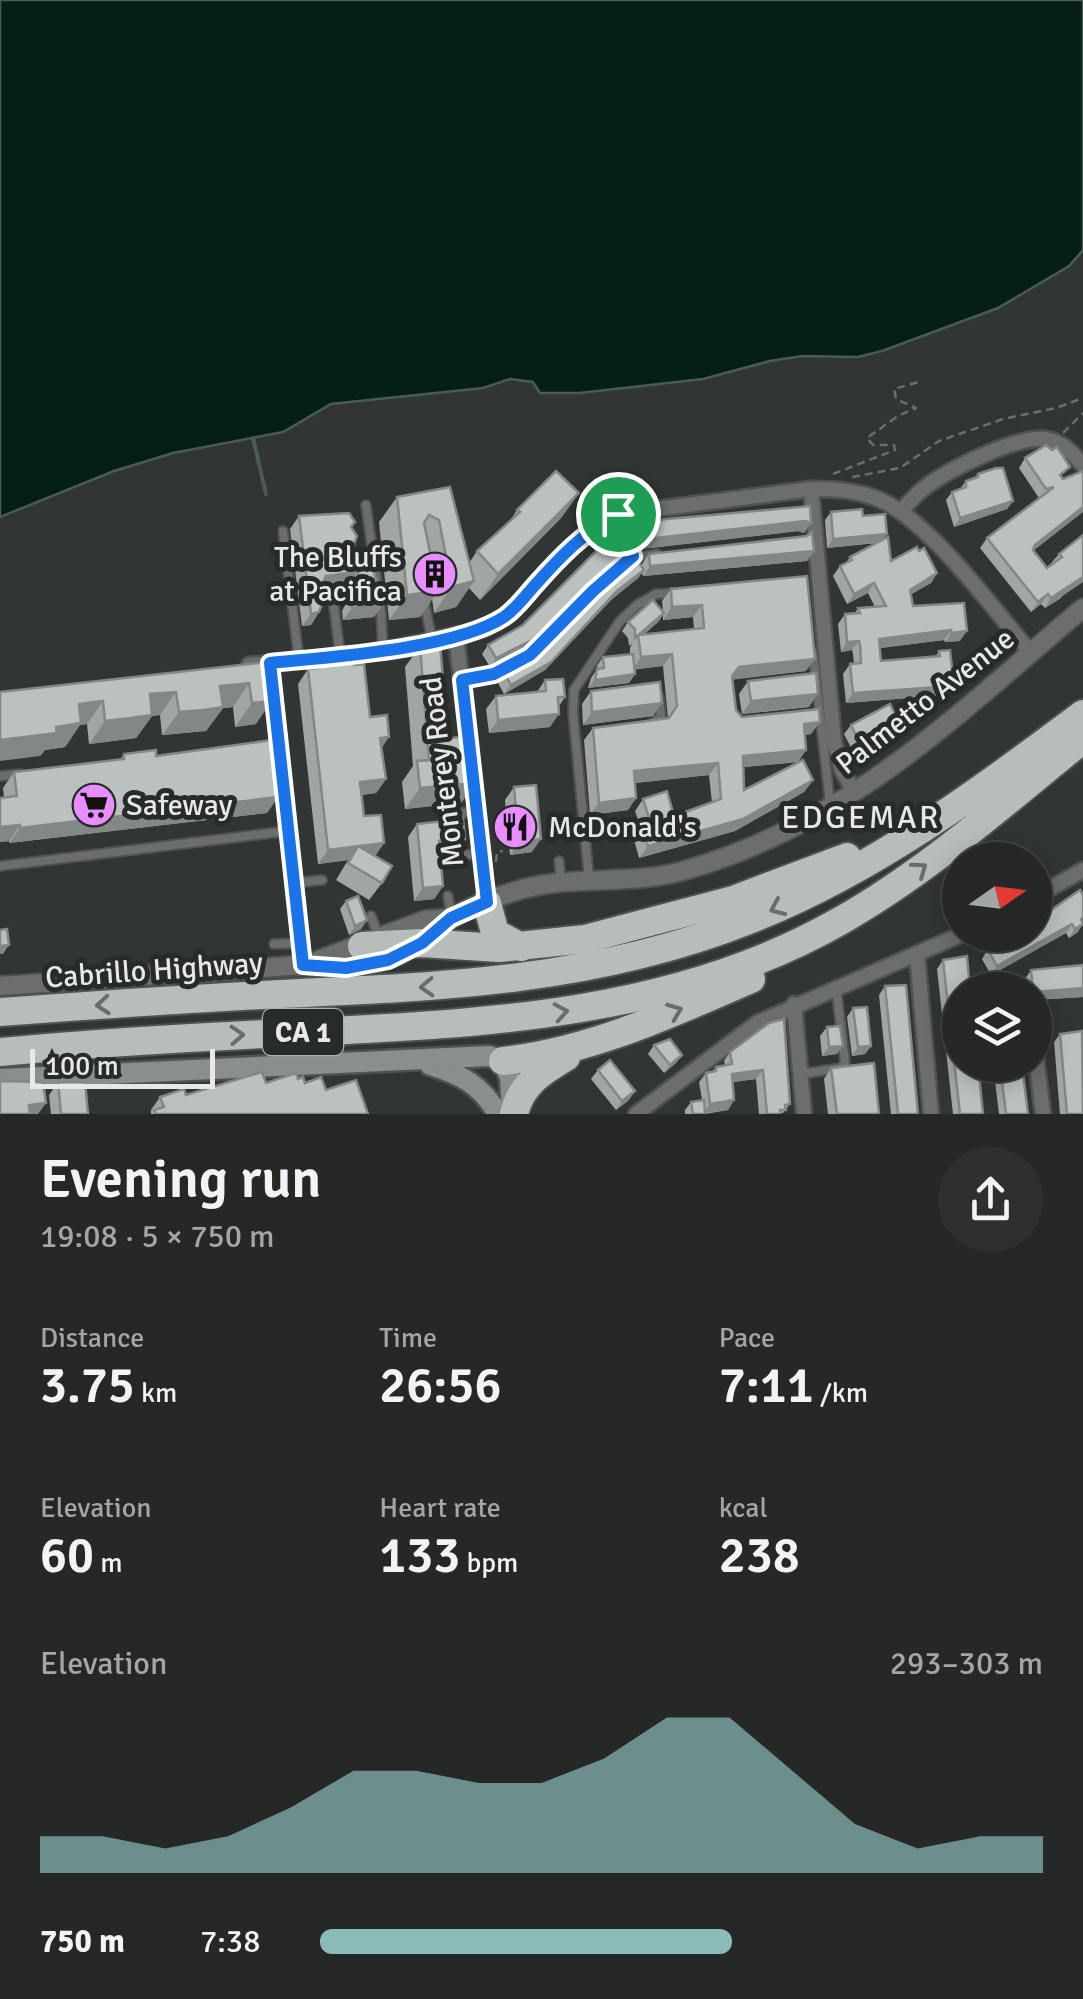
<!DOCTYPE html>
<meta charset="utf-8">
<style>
body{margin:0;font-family:Signika,sans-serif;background:#2d302e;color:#f1f3f6;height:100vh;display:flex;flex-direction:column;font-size:38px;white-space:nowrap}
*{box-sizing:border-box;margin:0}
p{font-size:32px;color:#a3a6a7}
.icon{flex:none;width:55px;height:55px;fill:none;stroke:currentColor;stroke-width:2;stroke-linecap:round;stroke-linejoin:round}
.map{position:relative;height:1114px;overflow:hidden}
.sheet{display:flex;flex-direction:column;background:#252826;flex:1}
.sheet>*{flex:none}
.needle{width:65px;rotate:76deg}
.buttons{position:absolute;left:942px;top:842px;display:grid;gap:20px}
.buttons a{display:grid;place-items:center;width:110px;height:110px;border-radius:50%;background:#252826;box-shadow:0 5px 25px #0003,0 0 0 2px #424443;font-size:50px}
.scale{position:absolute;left:30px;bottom:25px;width:185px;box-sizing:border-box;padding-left:10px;border:5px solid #e6e9e7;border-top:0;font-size:28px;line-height:35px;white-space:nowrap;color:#e6e9e7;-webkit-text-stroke:8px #272b29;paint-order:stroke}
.pin{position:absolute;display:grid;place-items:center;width:85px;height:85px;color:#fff;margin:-42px;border:5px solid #fff;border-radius:50%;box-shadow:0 2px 10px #0007}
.round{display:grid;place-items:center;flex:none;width:105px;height:105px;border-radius:52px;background:#2d302e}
.summary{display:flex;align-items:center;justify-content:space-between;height:170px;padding:0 40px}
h1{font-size:55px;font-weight:600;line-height:75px}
.metrics{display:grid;grid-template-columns:repeat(3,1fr);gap:15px;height:170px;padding:10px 40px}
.metrics div{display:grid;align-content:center}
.metrics b{font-size:50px;font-weight:600}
.metrics small{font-size:28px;font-weight:400}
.metrics p{font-size:28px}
.chart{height:280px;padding:20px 40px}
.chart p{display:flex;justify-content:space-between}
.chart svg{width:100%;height:180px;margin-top:10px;fill:#8bbbb9;opacity:.7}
ul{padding:0 40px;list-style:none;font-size:32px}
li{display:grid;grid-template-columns:160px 120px 1fr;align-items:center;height:75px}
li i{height:25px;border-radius:12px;background:#8bbbb9}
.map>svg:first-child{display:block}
</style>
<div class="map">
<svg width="1083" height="1114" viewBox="0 0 1083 1114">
<rect width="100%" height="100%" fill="#313533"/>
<polygon fill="#051f17" stroke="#485c55" stroke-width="2.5" points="0,0 1083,0 1083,250 1069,266 998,308 882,351 858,357 802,356 770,361 703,379 579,393 540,393 533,382 510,379 483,388 331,404 283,432 173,453 114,471 0,517"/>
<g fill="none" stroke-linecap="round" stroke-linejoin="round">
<polyline stroke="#485c55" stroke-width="4" points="253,438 266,494"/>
<g stroke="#4e5250" stroke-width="12">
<g id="service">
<polyline points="366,505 381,613 383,650"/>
<polyline points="618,514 633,557"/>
<polyline points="283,531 299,660"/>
<polyline points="333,598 340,655"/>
<polyline points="424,601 432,640"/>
<polyline points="813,653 830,803"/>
<polyline points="462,681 493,674 530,655 593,591 633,557 657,554"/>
<polyline points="653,723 661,716 659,697"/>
<polyline points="0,776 20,774"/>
<polyline points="457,814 477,811"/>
<polyline points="465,855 481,853"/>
<polyline points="559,861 561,881"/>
<polyline points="0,866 288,831"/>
<polyline points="589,878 573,713 574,690 620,621 637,605 656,594 675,593"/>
<polyline points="294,883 322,880"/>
<polyline points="448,896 451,916"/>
<polyline points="371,916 378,935"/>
<polyline points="274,944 301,943"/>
<polyline points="801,1074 841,1068 845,1062 836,987"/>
</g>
</g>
<g stroke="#4e5250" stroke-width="19">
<g id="minor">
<polyline points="811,489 834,742 842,770 855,793"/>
<path d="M901 511C908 504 915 495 923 489 947 470 1015 436 1045 439 1062 441 1072 453 1083 465"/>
<polyline points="456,635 487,903"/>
<polyline points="270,663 303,965"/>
<path d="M249 665 370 653 484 629 508 615 564 553 598 525 618 514 811 489C833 489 852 490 873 497 926 515 993 609 1031 653"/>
<polyline points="1035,897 1083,870"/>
<polyline points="917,955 931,1114"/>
<polyline points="794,1004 804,1114"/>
<polyline points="1035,1049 1043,1114"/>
<polyline points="636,1114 757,1023 960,935"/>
</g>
</g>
<g stroke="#4e5250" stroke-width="22">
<g id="tertiary">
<polyline points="319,960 425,920 450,918"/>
<path d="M0 986 303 965C331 967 359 969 386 960 412 952 428 934 450 919 467 908 493 898 513 892 569 873 629 887 686 870 850 823 956 715 1083 608"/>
</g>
</g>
<g stroke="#4e5250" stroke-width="25">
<g id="secondary">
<path d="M430 1065C461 1074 482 1086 498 1114"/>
<polyline points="0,1079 489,1056 503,1061 510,1078 512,1112"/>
</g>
</g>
<g stroke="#4e5250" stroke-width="32">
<g id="motorway">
<polyline points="487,903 495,933 521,947"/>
<polyline points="362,946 422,943 499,948 585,939 733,900 847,857"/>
<path d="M0 1012C93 1005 186 999 280 994 442 987 595 981 749 920 873 871 977 793 1083 714"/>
<path d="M0 1052C96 1043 192 1037 288 1033 476 1024 672 1017 840 921 928 871 1005 802 1083 739"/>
<path d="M503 1061C590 1051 671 1014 751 979"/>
<path d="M514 1114C521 1084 541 1072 566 1057"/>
</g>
</g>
<g stroke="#6a6e6c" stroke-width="2.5" stroke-dasharray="8 5" stroke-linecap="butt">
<polyline points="1063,433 1083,413"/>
<polyline points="833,474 895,450 894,445 873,445 867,438 898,416 916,408 896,399 894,389 922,381"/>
<polyline points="852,477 900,468 939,441 1003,419 1056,408 1083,398"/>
<polyline points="496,862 497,852 503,851"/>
</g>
<use href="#service" stroke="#6c6e6d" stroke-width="8"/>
<use href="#minor" stroke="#6c6e6d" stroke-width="14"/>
<use href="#tertiary" stroke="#6c6e6d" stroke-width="18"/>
<use href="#secondary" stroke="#8a8e8d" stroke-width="20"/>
<use href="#motorway" stroke="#b7bdbb" stroke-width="28"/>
</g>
<g fill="#a1a6a3" fill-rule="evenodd">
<polygon points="1025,458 1062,478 1033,551 1047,568 1059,554 1083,535 1061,598 1045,608 1041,604 1031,612 980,548 987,538 1039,498 1019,468"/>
<polygon points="978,474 1013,501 1007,509 954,527 946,500 952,492 960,489 966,481 974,478"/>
<polygon points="450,487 469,563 477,551 510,521 517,510 579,493 561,518 480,600 469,588 456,607 434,613 432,599 420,617 389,620 379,522 397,497"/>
<polygon points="810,506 804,533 798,531 641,549 639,531 646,521"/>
<polygon points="831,512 863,516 887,534 883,540 891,561 937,573 931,583 911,594 913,606 964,603 960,641 945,642 944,640 880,648 881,661 936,656 939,651 947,695 846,703 843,674 850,664 854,664 853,654 852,650 841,652 838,624 845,614 855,613 858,608 875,607 868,593 847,604 833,576 840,566 846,563 850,557 878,543 827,548 825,520"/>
<polygon points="299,516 351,527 356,557 374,572 374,617 343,620 342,611 350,596 349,584 323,587 319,612 311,625 302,626 290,529"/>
<polygon points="814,551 807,561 643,576 642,573 638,578 611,600 545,670 504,694 497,681 503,672 541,652 642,566 642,564 649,554"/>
<polygon points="618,559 526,649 490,667 482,654 488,645 523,625"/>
<path d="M807 576 806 671 733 679 736 710 742 717 811 734 805 735 806 750 798 762 743 767 744 790 813 780 804 792 735 831 639 858 633 836 640 826 635 811 643 799 674 816 712 803 709 775 635 783 636 798 628 810 590 815 584 740 593 728 668 718 663 666 635 669V674L629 683 588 688 591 678 597 669V666L603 657 630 654V648L632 644 629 646 628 638 622 631 628 622 663 611 662 601 671 589ZM663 615V620L693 617 694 629 643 635 658 622Z"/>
<polygon points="420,646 448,738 465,756 476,783 461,803 405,809 402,782 413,766 405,667"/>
<polygon points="267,662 256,724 235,727 233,707 223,708 206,731 162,735 160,715 152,716 136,738 89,744 87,724 80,725 65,747 45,750 40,756 0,692"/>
<polygon points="318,665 370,717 381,749 386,779 376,793 362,795 364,816 384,843 375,856 382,883 369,900 336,880 348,860 318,864 298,684 308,669 315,669"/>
<polygon points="545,680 565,697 559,706 550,727 489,733 486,709 496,696 537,692"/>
<polygon points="748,681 809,707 742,714 739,694"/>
<polygon points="591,691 653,716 583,725 582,704"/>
<polygon points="851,725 897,739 857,759 844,734"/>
<polygon points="124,754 156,756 278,797 267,813 9,843 9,841 0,842 0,798 4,797 3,788 14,772 120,760"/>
<polygon points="514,787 532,852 510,855 505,800"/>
<polygon points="417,824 465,839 456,852 440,853 443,886 434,899 414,901 408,837"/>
<polygon points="1080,890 1078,932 1069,938 1066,933 991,975 982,959 992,942 1006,940"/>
<polygon points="346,901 367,920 361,929 349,935 340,909"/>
<polygon points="943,960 983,1114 953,1114 937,969"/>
<polygon points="1083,965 1083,997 1035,1000 1035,990 1026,990 1025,979 1031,970"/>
<polygon points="885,986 918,1114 891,1114 879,995"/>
<polygon points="853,1008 871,1046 865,1054 852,1056 847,1017"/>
<polygon points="769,1023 790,1104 783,1113 759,1114 756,1079 733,1082 734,1100 728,1110 705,1114 685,1114 685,1110 691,1102 702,1100 699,1082 706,1073 712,1072 716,1067 725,1065 724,1061 730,1052"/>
<polygon points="827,1027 837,1054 822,1056 820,1036"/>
<polygon points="1060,1034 1083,1114 1060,1114 1054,1042"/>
<polygon points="654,1045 682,1055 676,1063 664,1073 648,1054"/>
<polygon points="993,1065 1022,1065 1028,1114 999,1114"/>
<polygon points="831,1068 879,1114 828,1114 824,1079"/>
<polygon points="598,1070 629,1100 616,1110 591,1079"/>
<polygon points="298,1079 326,1090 368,1114 151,1114 151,1110 160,1097"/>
<polygon points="58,1082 88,1114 51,1114 49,1095"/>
</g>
<g fill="#838785">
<polygon points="579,493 561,518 480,600 498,574"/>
<polygon points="1013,501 1007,509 954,527 960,518"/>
<polygon points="1083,507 1083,512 1028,555 1035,545"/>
<polygon points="805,521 811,523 804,533 798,531 641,549 647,539"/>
<polygon points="887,534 881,542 827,548 833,539"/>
<polygon points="625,551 618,559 526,649 490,667 496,658"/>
<polygon points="814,551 807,561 643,576 650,566"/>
<polygon points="644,570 638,578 611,600 545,670 504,694 511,685 617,591"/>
<polygon points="358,572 349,584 317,588 326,576"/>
<polygon points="937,573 931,583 903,599 910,590"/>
<polygon points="1083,577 1083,582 1045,608 1051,598"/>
<polygon points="474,581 456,607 434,613 452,587"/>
<polygon points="874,583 868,593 847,604 854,594"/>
<polygon points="438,591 420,617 389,620 407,595"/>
<polygon points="1048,594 1041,604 1031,612 1038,602"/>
<polygon points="383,605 374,617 343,620 352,608"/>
<polygon points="702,605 693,617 663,620 672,607"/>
<polygon points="319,612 311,625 302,626 311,614"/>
<polygon points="664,613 658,622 639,639 638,635 629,646 635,638"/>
<polygon points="951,630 944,640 873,649 879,639"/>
<polygon points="967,631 960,641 945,642 951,633"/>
<polygon points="859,641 852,650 841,652 847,642"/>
<polygon points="672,654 663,666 632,670 641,657"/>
<polygon points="815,659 806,671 730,680 739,667"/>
<polygon points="635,674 629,683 588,688 595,680"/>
<polygon points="249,683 233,707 223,708 206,731 162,735 179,712 220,686"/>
<polygon points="954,686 947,695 846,703 853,693"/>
<polygon points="176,692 160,715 152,716 136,738 89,744 105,721 150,694"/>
<polygon points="818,694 809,707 742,714 751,701"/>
<polygon points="103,701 87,724 80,725 65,747 45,750 40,756 0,761 0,740 79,704"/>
<polygon points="272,701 256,724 235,727 252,703"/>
<polygon points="662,703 653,716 583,725 592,712"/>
<polygon points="559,714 550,727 489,733 498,720"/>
<polygon points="820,722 811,734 795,736 804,724"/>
<polygon points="903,730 897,739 857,759 863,750"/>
<polygon points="389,737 379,752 380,738"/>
<polygon points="806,750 798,762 734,768 743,756"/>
<polygon points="718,763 709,775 625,784 634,771"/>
<polygon points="386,779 376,793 350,796 360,782"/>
<polygon points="813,780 804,792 735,831 639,858 648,846"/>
<polygon points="476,783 461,803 405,809 420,788"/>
<polygon points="278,797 267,813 9,843 20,828"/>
<polygon points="636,798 628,810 590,815 599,803"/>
<polygon points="20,825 9,841 0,842 0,827"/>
<polygon points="465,839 456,852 430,854 439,841"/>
<polygon points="541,839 532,852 510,855 519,842"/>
<polygon points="384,843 374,857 358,846"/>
<polygon points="358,846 348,860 318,864 328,850"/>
<polygon points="443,886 434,899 414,901 423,888"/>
<polygon points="367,920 361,929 349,935 355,926"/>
<polygon points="1072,924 1066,933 991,975 997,966"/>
<polygon points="1083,924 1078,932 1069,938 1075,929"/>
<polygon points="9,945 3,954 0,954 0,946"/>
<polygon points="1083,988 1083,997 1035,1000 1035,992"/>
<polygon points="843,1046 837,1054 822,1056 829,1047"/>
<polygon points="871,1046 865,1054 852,1056 858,1047"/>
<polygon points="682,1055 676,1063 664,1073 670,1065"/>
<polygon points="763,1070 756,1079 726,1083 732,1074"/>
<polygon points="635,1091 629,1100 616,1110 622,1101"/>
<polygon points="734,1100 728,1110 704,1113 710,1104"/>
<polygon points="46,1103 38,1114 22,1114 29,1105"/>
</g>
<g fill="#bbc1be" stroke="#838785" stroke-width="2.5">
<polygon points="1046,445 1052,450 1057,447 1070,467 1060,475 1063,479 1083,471 1083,507 1035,545 1033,550 1047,568 1062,557 1059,554 1083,535 1083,577 1051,598 1048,594 1038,602 987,538 1054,487 1046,489 1025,458"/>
<polygon points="996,468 1003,468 1013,501 960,518 952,492 966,487 966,481 978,477 978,474"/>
<polygon points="556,471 579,493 498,574 477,551 520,512 517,510"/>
<polygon points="450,487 474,581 452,587 439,520 429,515 424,523 438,591 407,595 397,497"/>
<polygon points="810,506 811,523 805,521 647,539 646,521"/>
<polygon points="862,509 863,516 885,514 887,534 833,539 831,512"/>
<polygon points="349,513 355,522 351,527 357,536 354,544 356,557 371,555 377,564 374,572 383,605 352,608 351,599 356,598 359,584 358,572 326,576 322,584 326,593 319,612 311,614 299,516"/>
<polygon points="812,532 814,551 650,566 649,554 807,536"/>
<polygon points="611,536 625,551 532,640 496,658 488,645 523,625"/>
<polygon points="888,537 891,561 917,547 919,551 924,548 937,573 910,590 913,606 964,603 967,631 951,633 951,630 879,639 881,661 940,656 939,651 950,650 954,686 853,693 850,664 861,663 860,645 859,641 847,642 845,614 860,613 858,608 886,606 874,583 854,594 840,566 852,560 850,557"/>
<polygon points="637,560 644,570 617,591 551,662 511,685 503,672 541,652 604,588"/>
<polygon points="807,576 815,659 739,667 732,676 736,710 742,717 819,709 820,722 804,724 806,750 743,756 744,790 803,760 813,780 743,819 648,846 641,824 650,821 643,799 667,791 674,816 721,799 718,763 634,771 636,798 599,803 593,728 669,718 677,706 672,654 641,657 638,635 704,628 702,605 672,607 671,589"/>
<polygon points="653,600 664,613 635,638 635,629 628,622"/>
<polygon points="440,644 448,738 464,737 465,756 473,755 476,783 420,788 417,761 429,760 420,646"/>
<polygon points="633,654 635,674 595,680 597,669 604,668 603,657"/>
<polygon points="354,661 354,665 364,664 370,717 387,715 389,737 380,738 386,779 360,782 364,816 381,815 384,843 328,850 308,669 318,668 318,665"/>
<polygon points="267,662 272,701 252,703 249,683 220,686 223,707 204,710 179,712 176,692 150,694 152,715 131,718 105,721 103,701 79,704 81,723 56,727 57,733 0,740 0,692"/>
<polygon points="816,673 818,694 751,701 748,681"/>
<polygon points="563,679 565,697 558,697 559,714 498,720 496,696 546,691 545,680"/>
<polygon points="660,682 662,703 592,712 591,691"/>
<polygon points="890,704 903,730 863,750 851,725"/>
<polygon points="272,740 278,797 20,828 20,825 0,827 0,798 17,796 14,772 124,759 124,754 156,750 156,756"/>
<polygon points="536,785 541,839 519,842 514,787"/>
<polygon points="463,819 465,839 439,841 443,886 423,888 417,824"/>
<polygon points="358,846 392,866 382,883 348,863"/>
<polygon points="1080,890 1083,895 1083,917 1081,919 1083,924 1075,929 1072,924 997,966 988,950 995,946 992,942 1004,935 1006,940 1014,935 1035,935 1035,921"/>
<polygon points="358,896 367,920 355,926 346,901"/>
<polygon points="7,929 9,945 0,946 0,930"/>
<polygon points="967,956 970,990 960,990 960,1065 978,1065 983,1114 960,1114 943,960"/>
<polygon points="1083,965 1083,988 1035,992 1035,990 1033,990 1031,970"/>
<polygon points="1000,984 1015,990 998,990"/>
<polygon points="906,985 918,1114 898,1114 885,986"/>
<polygon points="867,1007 871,1046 858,1047 853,1008"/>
<polygon points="784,1019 790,1104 785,1105 786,1110 780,1110 780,1114 767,1114 763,1070 732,1074 734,1100 710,1104 706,1073 716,1071 716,1067 732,1064 730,1052 769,1023"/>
<polygon points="840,1026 843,1046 829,1047 827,1027"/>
<polygon points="1082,1031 1083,1114 1067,1114 1060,1034"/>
<polygon points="670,1039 682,1055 670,1065 654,1045"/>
<polygon points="610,1060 635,1091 622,1101 598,1070"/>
<polygon points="874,1063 879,1114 837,1114 831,1068"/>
<polygon points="1000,1065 1022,1065 1028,1114 1006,1114"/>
<polygon points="262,1072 266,1083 296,1073 298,1079 303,1077 305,1083 321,1077 326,1090 356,1080 368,1114 156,1114 154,1110 164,1107 160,1097 184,1089 186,1095"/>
<polygon points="0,1081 43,1082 46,1103 29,1105 30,1114 0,1114"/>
<polygon points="58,1082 85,1082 88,1114 61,1114"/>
<polygon points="704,1100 705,1114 693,1114 691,1102"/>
</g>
<defs><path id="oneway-chevron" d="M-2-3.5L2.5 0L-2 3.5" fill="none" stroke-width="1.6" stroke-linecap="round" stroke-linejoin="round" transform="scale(2.5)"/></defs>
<g stroke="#686d6b">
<use href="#oneway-chevron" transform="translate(920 869) rotate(-36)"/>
<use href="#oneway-chevron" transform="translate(777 908) rotate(156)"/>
<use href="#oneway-chevron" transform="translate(427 987) rotate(177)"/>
<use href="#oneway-chevron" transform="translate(103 1005) rotate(175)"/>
<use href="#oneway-chevron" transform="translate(675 1011) rotate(-22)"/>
<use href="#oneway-chevron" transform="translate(561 1012) rotate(-10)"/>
<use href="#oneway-chevron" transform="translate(237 1035) rotate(-3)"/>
</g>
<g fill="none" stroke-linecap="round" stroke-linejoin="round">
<g stroke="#fff" stroke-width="20">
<path id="route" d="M618 514 633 556 593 591 530 655 494 674 462 680 487 902 451 918 422 943 388 960 346 968 303 965 270 663C330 657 455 649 504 617 516 609 526 595 536 584 561 556 585 531 618 514Z"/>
</g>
<use href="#route" stroke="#1a73e8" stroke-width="12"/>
</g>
<defs>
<g id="building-disc" transform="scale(2.25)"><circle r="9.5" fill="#e88eff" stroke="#272b29"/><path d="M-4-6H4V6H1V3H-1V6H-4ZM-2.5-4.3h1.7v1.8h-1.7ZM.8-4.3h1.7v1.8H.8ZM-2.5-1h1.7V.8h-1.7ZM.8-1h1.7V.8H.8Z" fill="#111"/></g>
<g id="supermarket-disc" transform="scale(2.25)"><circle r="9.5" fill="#e88eff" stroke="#272b29"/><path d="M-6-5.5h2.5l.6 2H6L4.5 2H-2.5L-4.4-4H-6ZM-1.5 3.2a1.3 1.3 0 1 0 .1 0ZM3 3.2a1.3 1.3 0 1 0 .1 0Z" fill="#111"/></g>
<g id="restaurant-disc" transform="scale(2.25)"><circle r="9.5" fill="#e88eff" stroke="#272b29"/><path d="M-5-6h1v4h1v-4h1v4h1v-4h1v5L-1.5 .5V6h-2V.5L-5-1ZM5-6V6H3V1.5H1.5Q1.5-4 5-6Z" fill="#111"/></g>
</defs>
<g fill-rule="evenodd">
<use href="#building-disc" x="435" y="574"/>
<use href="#supermarket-disc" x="94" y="805"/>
<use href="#restaurant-disc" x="515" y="827"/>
</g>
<g text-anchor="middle" stroke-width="10" stroke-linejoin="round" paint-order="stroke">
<rect fill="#272b29" stroke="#adb0ae" stroke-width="2.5" x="263" y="1009" width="80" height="46" rx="8"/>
<g font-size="28" font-weight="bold" fill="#e6e9e7">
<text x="303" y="1042">CA 1</text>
</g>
<g font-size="30" fill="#e6e9e7" stroke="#272b29" text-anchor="start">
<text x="402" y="567" text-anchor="end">The Bluffs<tspan x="402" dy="34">at Pacifica</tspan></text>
<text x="126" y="815">Safeway</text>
<text x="548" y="837">McDonald's</text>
</g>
<g font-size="30" fill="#e6e9e7" stroke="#272b29">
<text transform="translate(925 701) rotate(-38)" y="10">Palmetto Avenue</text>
<text transform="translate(442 772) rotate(-97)" y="10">Monterey Road</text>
<text transform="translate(154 970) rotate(-4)" y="10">Cabrillo Highway</text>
</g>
<g font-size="32" letter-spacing="2.5" fill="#e6e9e7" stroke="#272b29">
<text x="861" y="828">EDGEMAR</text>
</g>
</g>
</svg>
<div class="buttons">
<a><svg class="needle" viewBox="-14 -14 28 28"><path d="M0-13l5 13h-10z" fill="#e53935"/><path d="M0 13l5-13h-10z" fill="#a3a6a7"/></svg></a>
<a><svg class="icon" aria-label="layers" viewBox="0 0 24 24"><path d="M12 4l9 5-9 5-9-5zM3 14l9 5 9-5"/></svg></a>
</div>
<div class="scale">100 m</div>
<div class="pin" style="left:618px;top:514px;background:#1e9e55"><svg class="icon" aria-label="arrive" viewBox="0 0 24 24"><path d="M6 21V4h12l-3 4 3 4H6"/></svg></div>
</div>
<section class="sheet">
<div class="summary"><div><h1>Evening run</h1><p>19:08 · 5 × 750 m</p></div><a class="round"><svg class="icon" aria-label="share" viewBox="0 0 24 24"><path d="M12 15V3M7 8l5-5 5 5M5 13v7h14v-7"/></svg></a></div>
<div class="metrics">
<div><p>Distance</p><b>3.75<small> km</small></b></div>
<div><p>Time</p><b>26:56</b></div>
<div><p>Pace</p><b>7:11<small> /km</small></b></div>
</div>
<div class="metrics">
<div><p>Elevation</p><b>60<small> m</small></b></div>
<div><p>Heart rate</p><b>133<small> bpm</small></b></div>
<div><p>kcal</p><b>238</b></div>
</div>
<div class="chart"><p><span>Elevation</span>293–303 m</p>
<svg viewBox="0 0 160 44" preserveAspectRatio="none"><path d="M0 44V35L10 35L20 38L30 35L40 28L50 19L60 19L70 22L80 22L90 16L100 6L110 6L120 19L130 32L140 38L150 35L160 35V44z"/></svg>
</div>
<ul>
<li><b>750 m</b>7:38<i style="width:57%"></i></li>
</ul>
</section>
